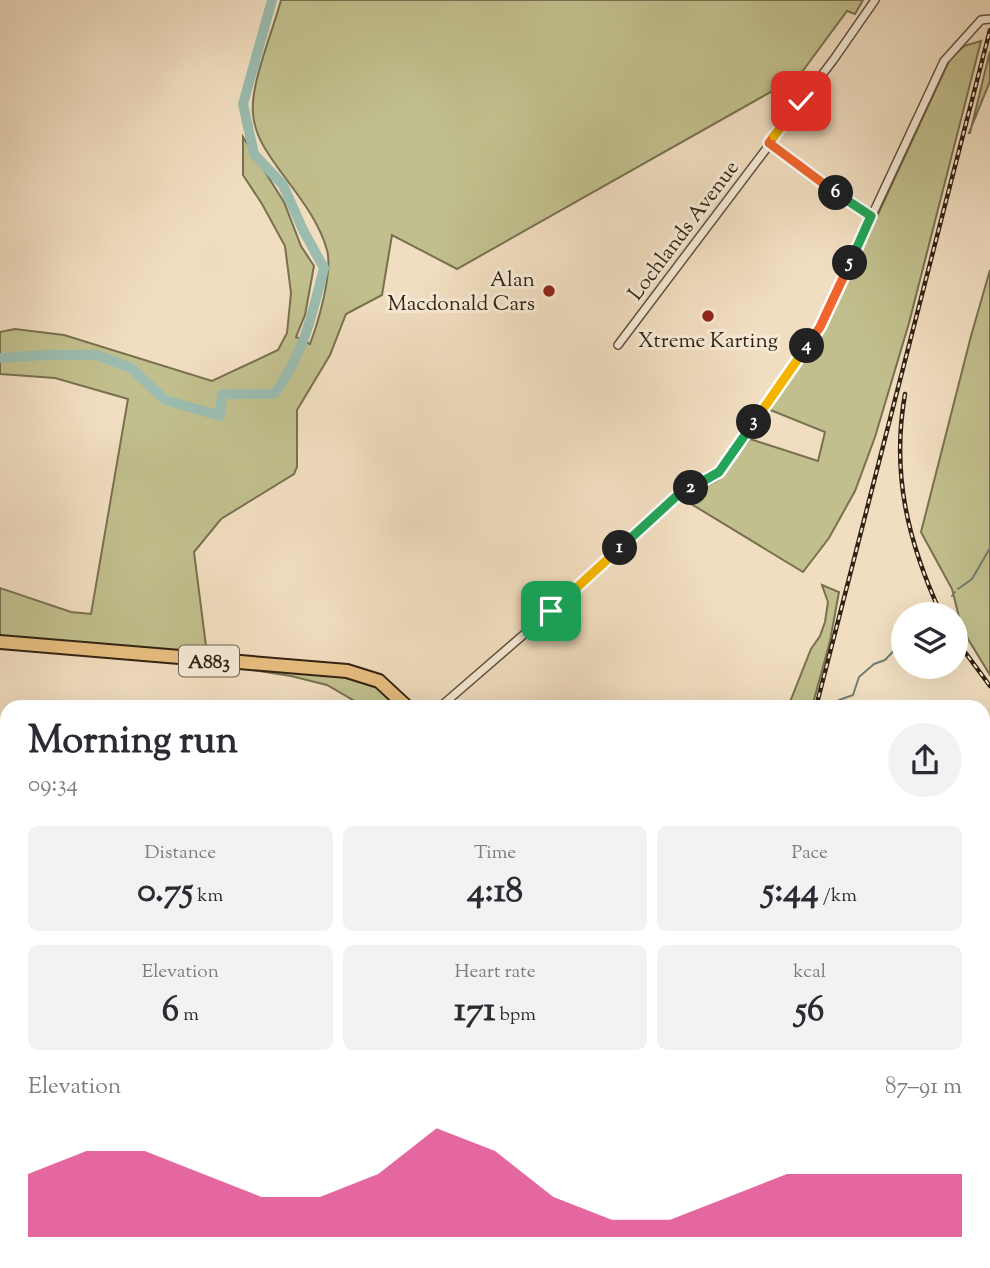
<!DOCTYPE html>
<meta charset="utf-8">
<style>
body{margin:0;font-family:"Sorts Mill Goudy",serif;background:#f2f2f3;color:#2b2b33;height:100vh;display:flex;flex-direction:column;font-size:26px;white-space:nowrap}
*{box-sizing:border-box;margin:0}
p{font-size:23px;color:#7c7c81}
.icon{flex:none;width:38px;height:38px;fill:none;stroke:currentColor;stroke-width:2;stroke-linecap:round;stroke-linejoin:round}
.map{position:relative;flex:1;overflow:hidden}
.details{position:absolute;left:0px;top:700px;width:990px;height:569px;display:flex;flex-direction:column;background:#fff;border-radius:21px 21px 0 0;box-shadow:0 7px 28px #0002}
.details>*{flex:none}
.tools{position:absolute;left:891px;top:602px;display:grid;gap:14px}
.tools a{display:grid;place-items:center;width:77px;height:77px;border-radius:50%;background:#fff;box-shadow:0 7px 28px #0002;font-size:35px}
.pin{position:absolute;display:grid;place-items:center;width:60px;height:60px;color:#fff;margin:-30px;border-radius:14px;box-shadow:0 4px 10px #0006}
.km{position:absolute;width:35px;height:35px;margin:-18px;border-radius:50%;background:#222;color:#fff;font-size:19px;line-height:35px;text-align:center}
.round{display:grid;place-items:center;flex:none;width:74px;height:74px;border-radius:37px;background:#f2f2f3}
.headline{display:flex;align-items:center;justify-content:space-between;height:119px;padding:0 28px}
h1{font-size:38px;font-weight:700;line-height:52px}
.figures{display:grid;grid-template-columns:repeat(3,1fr);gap:10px;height:119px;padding:7px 28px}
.figures div{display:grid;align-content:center;border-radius:10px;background:#f2f2f3;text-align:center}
.figures b{font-size:35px;font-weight:700}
.figures small{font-size:19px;font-weight:400}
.figures p{font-size:19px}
.chart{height:196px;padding:14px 28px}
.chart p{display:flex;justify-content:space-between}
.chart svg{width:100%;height:126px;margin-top:7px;fill:#db2777;opacity:.7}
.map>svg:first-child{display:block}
</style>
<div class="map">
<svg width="990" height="1268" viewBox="0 0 990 1268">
<rect width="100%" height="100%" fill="#f1dec0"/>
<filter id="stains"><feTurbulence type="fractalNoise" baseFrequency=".00286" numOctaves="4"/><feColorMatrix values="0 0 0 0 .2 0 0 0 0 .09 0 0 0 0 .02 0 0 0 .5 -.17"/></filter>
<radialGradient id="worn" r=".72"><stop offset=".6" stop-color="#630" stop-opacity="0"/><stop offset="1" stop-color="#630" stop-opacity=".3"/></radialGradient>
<g fill="#c1bf8d" stroke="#797050" stroke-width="2">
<path d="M281 0H863L855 14 847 11 799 76 457 269 392 235 382 295 346 314 330 355 297 410V467L294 474 221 519 194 552 207 654 0 637V588L71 612 91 614 128 399 55 378 0 374V332L15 329 64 335 212 381 278 350 287 333 291 293 285 246 262 204 243 175V137L284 202 301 246 314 266 305 315 296 337 310 344C318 323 333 272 327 250 319 221 298 195 281 172 268 154 255 137 253 114 250 84 273 31 281 0Z"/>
<polygon points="981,41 909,323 875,437 855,491 829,538 803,572 683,499 718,480 750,439 818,461 825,432 768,409 828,322 950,59 964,46"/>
<polygon points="990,51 990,81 969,133 970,133"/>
<polygon points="990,270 990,675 968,639 959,617 952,589 921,532 971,336"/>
<polygon points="822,585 839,592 830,641 812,707 788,707 811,649 820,636 825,622 828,602"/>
<polygon points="227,666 347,676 379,686 402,707 365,707 327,685 291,676"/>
<polygon points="0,725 7,725 7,777 0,773"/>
<polygon points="990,834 989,938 984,938 984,836"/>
<polygon points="990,1214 990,1268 612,1268 617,1262 984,1262 984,1217"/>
</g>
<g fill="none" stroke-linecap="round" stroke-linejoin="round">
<g stroke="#717e70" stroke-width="2">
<polyline points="958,589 972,579 990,548"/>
<polyline points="952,596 955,592"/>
<polyline points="839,700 853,695 859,677 874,664 885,660 903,641"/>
</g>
<path stroke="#9bbcaf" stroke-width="10" d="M0 358 45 355H97L131 368 165 400 220 416 222 394H274C304 354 312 314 324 268L303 230 283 185 254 154 243 104 272 0"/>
<g stroke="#61513e" stroke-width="10">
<g id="street">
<polyline points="769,143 871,216"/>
<polyline points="618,345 834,59 875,0"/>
<polyline points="440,707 551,611 681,492 718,472 820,327 944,61 981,20 990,19"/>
<polyline points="984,1008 990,1008"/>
<polyline points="984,1077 990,1077"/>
<polyline points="984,1162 990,1162"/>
<polyline points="984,1214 990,1211"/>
<polyline points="514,1268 520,1262"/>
</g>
</g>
<g stroke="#312212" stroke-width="16">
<g id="primary">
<polyline points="0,642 347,671 379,681 407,707"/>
<polyline points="0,871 7,871"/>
<polyline points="984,994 990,995"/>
</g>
</g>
<use href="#street" stroke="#f6ead6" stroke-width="7"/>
<use href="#primary" stroke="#e8bf80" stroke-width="12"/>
<g stroke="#312212" stroke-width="4.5">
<g id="rail">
<path d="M905 394C891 474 908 542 941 614"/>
<polyline points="956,640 990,686"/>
<polyline points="816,707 990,30"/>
<polyline points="984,832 990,829"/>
<polyline points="597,1268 602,1262"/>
</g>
</g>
<use href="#rail" stroke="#f6ead6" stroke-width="2" stroke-dasharray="5" stroke-linecap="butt"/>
</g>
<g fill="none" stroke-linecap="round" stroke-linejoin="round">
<g stroke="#fff" stroke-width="14">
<polyline id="split-1" points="551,611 620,548"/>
</g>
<g stroke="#fff" stroke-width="14">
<polyline id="split-2" points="620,548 681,492 691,488"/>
</g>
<g stroke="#fff" stroke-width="14">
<polyline id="split-3" points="691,488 719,472 754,422"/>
</g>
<g stroke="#fff" stroke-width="14">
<polyline id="split-4" points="754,422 807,346"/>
</g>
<g stroke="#fff" stroke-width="14">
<polyline id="split-5" points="807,346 820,327 850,263"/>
</g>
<g stroke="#fff" stroke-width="14">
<polyline id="split-6" points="836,193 871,216 850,263"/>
</g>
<g stroke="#fff" stroke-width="14">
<polyline id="split-7" points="774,136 769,143 836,193"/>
</g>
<g stroke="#fff" stroke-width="14">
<polyline id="split-8" points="774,136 801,101"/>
</g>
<use href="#split-1" stroke="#f5b400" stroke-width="9"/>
<use href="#split-2" stroke="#22a559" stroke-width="9"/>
<use href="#split-3" stroke="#22a559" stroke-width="9"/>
<use href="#split-4" stroke="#f5b400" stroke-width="9"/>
<use href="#split-5" stroke="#f0652b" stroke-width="9"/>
<use href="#split-6" stroke="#22a559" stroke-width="9"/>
<use href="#split-7" stroke="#f0652b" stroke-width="9"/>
<use href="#split-8" stroke="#f5b400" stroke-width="9"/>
</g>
<g fill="#8f2418" stroke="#f6ead6" stroke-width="2.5">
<circle cx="549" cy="291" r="7"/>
<circle cx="708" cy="316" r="7"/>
</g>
<g text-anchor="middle" stroke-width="6" stroke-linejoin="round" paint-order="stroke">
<rect fill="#f6ead6" stroke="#6c5e4d" stroke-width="2" x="179" y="645.5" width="60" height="31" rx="5"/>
<g font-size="19" font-weight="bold" fill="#312212">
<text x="209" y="668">A883</text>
</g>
<g font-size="21" fill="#312212" stroke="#f6ead6">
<text transform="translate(683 230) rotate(-53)" y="7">Lochlands Avenue</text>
</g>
<g font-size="21" fill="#312212" stroke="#f6ead6" text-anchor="end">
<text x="535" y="286">Alan<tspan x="535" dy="24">Macdonald Cars</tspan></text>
<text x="708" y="347" text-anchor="middle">Xtreme Karting</text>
</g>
</g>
<rect width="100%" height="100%" filter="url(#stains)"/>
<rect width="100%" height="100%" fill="url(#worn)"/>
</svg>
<div class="tools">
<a><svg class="icon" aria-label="layers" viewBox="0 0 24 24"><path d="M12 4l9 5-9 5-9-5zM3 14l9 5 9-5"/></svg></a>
</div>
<div class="pin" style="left:551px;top:611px;background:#1e9e55"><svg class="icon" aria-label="arrive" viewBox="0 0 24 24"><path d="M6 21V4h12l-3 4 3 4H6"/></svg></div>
<div class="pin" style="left:801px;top:101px;background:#d93025"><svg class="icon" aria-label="check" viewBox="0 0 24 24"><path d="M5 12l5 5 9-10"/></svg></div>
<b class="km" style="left:620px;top:548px">1</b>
<b class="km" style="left:691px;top:488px">2</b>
<b class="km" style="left:754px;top:422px">3</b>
<b class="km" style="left:807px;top:346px">4</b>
<b class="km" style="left:850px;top:263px">5</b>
<b class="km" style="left:836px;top:193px">6</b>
<section class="details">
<div class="headline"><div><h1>Morning run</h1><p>09:34</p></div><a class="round"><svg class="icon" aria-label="share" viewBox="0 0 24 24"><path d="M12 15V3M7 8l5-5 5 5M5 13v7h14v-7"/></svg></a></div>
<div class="figures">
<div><p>Distance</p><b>0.75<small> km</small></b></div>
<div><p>Time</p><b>4:18</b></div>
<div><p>Pace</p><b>5:44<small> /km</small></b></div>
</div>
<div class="figures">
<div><p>Elevation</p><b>6<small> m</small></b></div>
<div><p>Heart rate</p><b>171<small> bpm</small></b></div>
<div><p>kcal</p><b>56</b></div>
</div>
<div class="chart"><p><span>Elevation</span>87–91 m</p>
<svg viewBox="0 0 160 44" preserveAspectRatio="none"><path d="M0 44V22L10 14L20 14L30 22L40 30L50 30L60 22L70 6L80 14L90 30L100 38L110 38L120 30L130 22L140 22L150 22L160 22V44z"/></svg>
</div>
</section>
</div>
